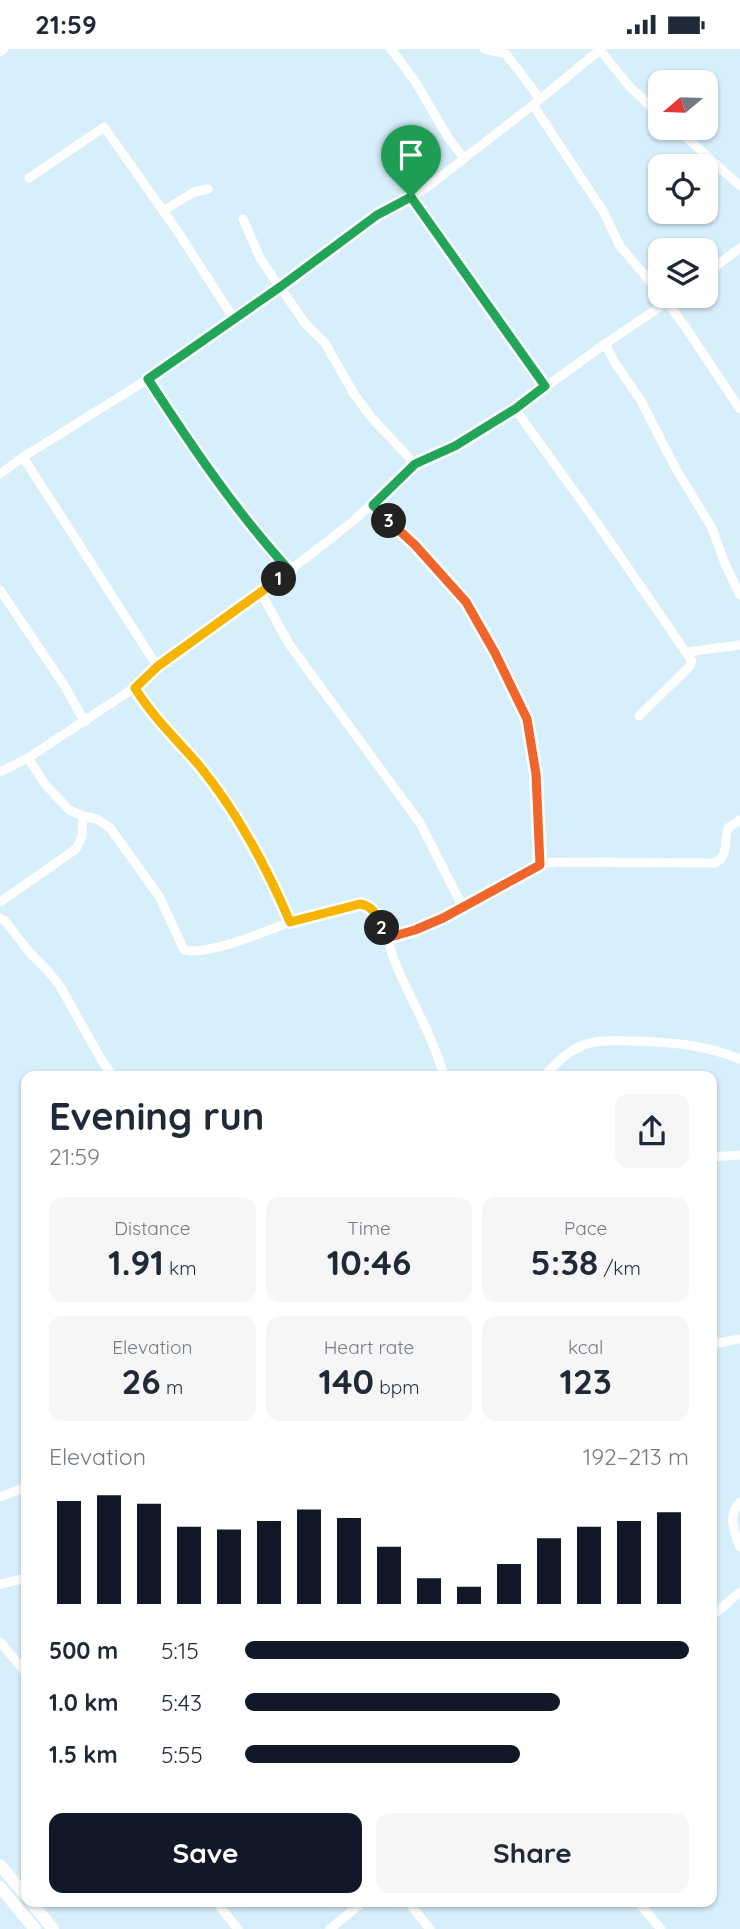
<!DOCTYPE html>
<meta charset="utf-8">
<style>
body{margin:0;font-family:Quicksand,sans-serif;background:#f6f6f7;color:#1f2937;height:100vh;display:flex;flex-direction:column;font-size:26px;white-space:nowrap}
*{box-sizing:border-box;margin:0}
p{font-size:23px;color:#747a83}
.icon{flex:none;width:38px;height:38px;fill:none;stroke:currentColor;stroke-width:2;stroke-linecap:round;stroke-linejoin:round}
.map{position:relative;flex:1;overflow:hidden}
.side{position:absolute;left:21px;top:1022px;width:696px;height:836px;display:flex;flex-direction:column;background:#fff;border-radius:14px;box-shadow:0 2px 5px #0004}
.side>*{flex:none}
.needle{width:46px;rotate:251deg}
.tools{position:absolute;left:648px;top:21px;display:grid;gap:14px}
.tools a{display:grid;place-items:center;width:70px;height:70px;border-radius:14px;background:#fff;box-shadow:0 2px 5px #0004;font-size:35px}
.pin{position:absolute;display:grid;place-items:center;width:60px;height:60px;color:#fff;margin:-72px -30px;border-radius:50% 50% 50% 0;rotate:-45deg;box-shadow:0 0 7px #0007}
.pin .icon{rotate:45deg}
.km{position:absolute;width:35px;height:35px;margin:-18px;border-radius:50%;background:#222;color:#fff;font-size:19px;line-height:35px;text-align:center}
.round{display:grid;place-items:center;flex:none;width:74px;height:74px;border-radius:14px;background:#f6f6f7}
.overview{display:flex;align-items:center;justify-content:space-between;height:119px;padding:0 28px}
h1{font-size:38px;font-weight:700;line-height:52px}
.stats{display:grid;grid-template-columns:repeat(3,1fr);gap:10px;height:119px;padding:7px 28px}
.stats div{display:grid;align-content:center;border-radius:14px;background:#f6f6f7;text-align:center}
.stats b{font-size:35px;font-weight:700}
.stats small{font-size:19px;font-weight:400}
.stats p{font-size:19px}
.chart{height:196px;padding:14px 28px}
.chart p{display:flex;justify-content:space-between}
.chart svg{width:100%;height:126px;margin-top:7px;stroke:#111827;stroke-width:6}
.primary-button{display:flex;gap:14px;margin-top:auto;padding:14px 28px}
.primary-button a{flex:1;height:80px;border-radius:14px;background:#111827;color:#fff;font-size:28px;font-weight:700;line-height:80px;text-align:center}
.primary-button a+a{background:#f6f6f7;color:#1f2937}
ul{padding:0 28px;list-style:none;font-size:23px}
li{display:grid;grid-template-columns:112px 84px 1fr;align-items:center;height:52px}
li i{height:18px;border-radius:9px;background:#111827}
.status{display:flex;justify-content:space-between;align-items:center;height:49px;padding:0 35px;background:#fff;direction:ltr}
.status svg{height:19px;fill:currentColor}
.map>svg:first-child{display:block}
</style>
<div class="status"><b>21:59</b><svg viewBox="0 0 49 12"><path d="M0 12V9h3v3zM5 12V6h3v6zM10 12V3h3v9zM15 12V0h3v12zM26 1h20v11H26zM47 4h2v5h-2z"/></svg></div>
<div class="map">
<svg width="740" height="1880" viewBox="0 0 740 1880">
<rect width="100%" height="100%" fill="#d7effb"/>
<g fill="none" stroke-linecap="round" stroke-linejoin="round">
<g stroke="#fff" stroke-width="9">
<polyline points="391,0 415,32 449,90 464,109"/>
<polyline points="484,0 506,5 540,50"/>
<polyline points="599,0 630,38 660,66"/>
<polyline points="0,3 4,0"/>
<polyline points="533,56 603,162 620,197 660,244"/>
<polyline points="676,79 740,137"/>
<polyline points="29,129 104,78 178,183 234,270"/>
<polyline points="411,148 545,337"/>
<polyline points="163,162 194,143 208,140"/>
<polyline points="243,170 260,209 268,221 305,274 325,294 354,345 371,368 415,415"/>
<polyline points="705,225 740,199"/>
<polyline points="664,249 686,279 740,360"/>
<polyline points="605,295 615,314 640,350 676,420 712,479 725,515 740,546"/>
<path d="M148 330C191 396 236 463 290 521"/>
<polyline points="515,360 595,471 692,612 690,617 639,667"/>
<polyline points="23,408 157,617"/>
<polyline points="0,425 23,408 148,330 280,238 377,166 426,139 533,56 601,0"/>
<polyline points="373,456 415,496 466,553 495,604 527,670 536,725 540,816"/>
<polyline points="0,541 64,636 85,673"/>
<polyline points="261,544 289,595 420,774 463,858"/>
<polyline points="686,603 740,596"/>
<path d="M134 639C139 646 143 654 149 661 164 681 184 697 199 717 236 765 266 818 291 873L361 855C366 856 371 857 375 862 386 877 389 900 397 918 413 955 433 988 444 1027"/>
<path d="M28 709 45 735 69 761 83 767 97 770 110 779 159 847 184 901C208 907 265 882 291 873"/>
<polyline points="0,723 28,709 134,639 157,617 261,544 352,473 415,415 455,397 515,360 605,295 676,247"/>
<polyline points="0,853 76,800 82,788 83,767"/>
<polyline points="0,869 5,872 30,904 47,921 60,937 102,1012 113,1027"/>
<path d="M387 889 415 881 443 869 540 816 551 813 715 814C730 806 723 793 728 779L740 771"/>
<path d="M544 1027C555 1016 567 1003 581 997 597 990 613 992 629 992 671 993 701 995 740 1010"/>
<polyline points="712,1108 740,1106"/>
<polyline points="712,1295 740,1290"/>
<polyline points="0,1448 26,1438"/>
<path d="M740 1453C727 1466 734 1483 740 1498"/>
<polyline points="0,1535 26,1529"/>
<polyline points="712,1567 740,1543"/>
<polyline points="0,1593 26,1624"/>
<polyline points="216,1853 238,1880"/>
<polyline points="408,1853 430,1880"/>
<polyline points="638,1853 661,1880"/>
<polyline points="330,1880 363,1853"/>
</g>
<g stroke="#fff" stroke-width="12">
<polyline points="0,1816 26,1847"/>
<polyline points="0,1838 35,1880"/>
<polyline points="31,1853 53,1880"/>
</g>
</g>
<g fill="none" stroke-linecap="round" stroke-linejoin="round">
<g stroke="#fff" stroke-width="14">
<path id="split-1" d="M279 530 290 522C236 463 191 396 148 330L280 238 377 166 411 148"/>
</g>
<g stroke="#fff" stroke-width="14">
<path id="split-2" d="M279 530 158 617 135 639C152 667 175 689 197 714 235 760 267 819 290 873L360 855C374 857 377 868 382 879"/>
</g>
<g stroke="#fff" stroke-width="14">
<polyline id="split-3" points="382,879 387,889 415,881 443,869 540,816 536,725 527,670 495,604 466,553 415,496 389,472"/>
</g>
<g stroke="#fff" stroke-width="14">
<polyline id="split-4" points="389,472 373,456 415,415 455,397 515,360 545,337 411,148"/>
</g>
<use href="#split-1" stroke="#22a559" stroke-width="9"/>
<use href="#split-2" stroke="#f5b400" stroke-width="9"/>
<use href="#split-3" stroke="#f0652b" stroke-width="9"/>
<use href="#split-4" stroke="#22a559" stroke-width="9"/>
</g>
</svg>
<div class="tools">
<a><svg class="needle" viewBox="-14 -14 28 28"><path d="M0-13l5 13h-10z" fill="#e53935"/><path d="M0 13l5-13h-10z" fill="#747a83"/></svg></a>
<a><svg class="icon" aria-label="locate" viewBox="0 0 24 24"><circle cx="12" cy="12" r="6"/><path d="M12 2v4M12 18v4M2 12h4M18 12h4"/></svg></a>
<a><svg class="icon" aria-label="layers" viewBox="0 0 24 24"><path d="M12 4l9 5-9 5-9-5zM3 14l9 5 9-5"/></svg></a>
</div>
<div class="pin" style="left:411px;top:148px;background:#1e9e55"><svg class="icon" aria-label="arrive" viewBox="0 0 24 24"><path d="M6 21V4h12l-3 4 3 4H6"/></svg></div>
<b class="km" style="left:279px;top:530px">1</b>
<b class="km" style="left:382px;top:879px">2</b>
<b class="km" style="left:389px;top:472px">3</b>
<section class="side">
<div class="overview"><div><h1>Evening run</h1><p>21:59</p></div><a class="round"><svg class="icon" aria-label="share" viewBox="0 0 24 24"><path d="M12 15V3M7 8l5-5 5 5M5 13v7h14v-7"/></svg></a></div>
<div class="stats">
<div><p>Distance</p><b>1.91<small> km</small></b></div>
<div><p>Time</p><b>10:46</b></div>
<div><p>Pace</p><b>5:38<small> /km</small></b></div>
</div>
<div class="stats">
<div><p>Elevation</p><b>26<small> m</small></b></div>
<div><p>Heart rate</p><b>140<small> bpm</small></b></div>
<div><p>kcal</p><b>123</b></div>
</div>
<div class="chart"><p><span>Elevation</span>192–213 m</p>
<svg viewBox="0 0 160 44" preserveAspectRatio="none"><path d="M5 44V8M15 44V6M25 44V9M35 44V17M45 44V18M55 44V15M65 44V11M75 44V14M85 44V24M95 44V35M105 44V38M115 44V30M125 44V21M135 44V17M145 44V15M155 44V12"/></svg>
</div>
<ul>
<li><b>500 m</b>5:15<i style="width:100%"></i></li>
<li><b>1.0 km</b>5:43<i style="width:71%"></i></li>
<li><b>1.5 km</b>5:55<i style="width:62%"></i></li>
</ul>
<div class="primary-button"><a>Save</a><a>Share</a></div>
</section>
</div>
